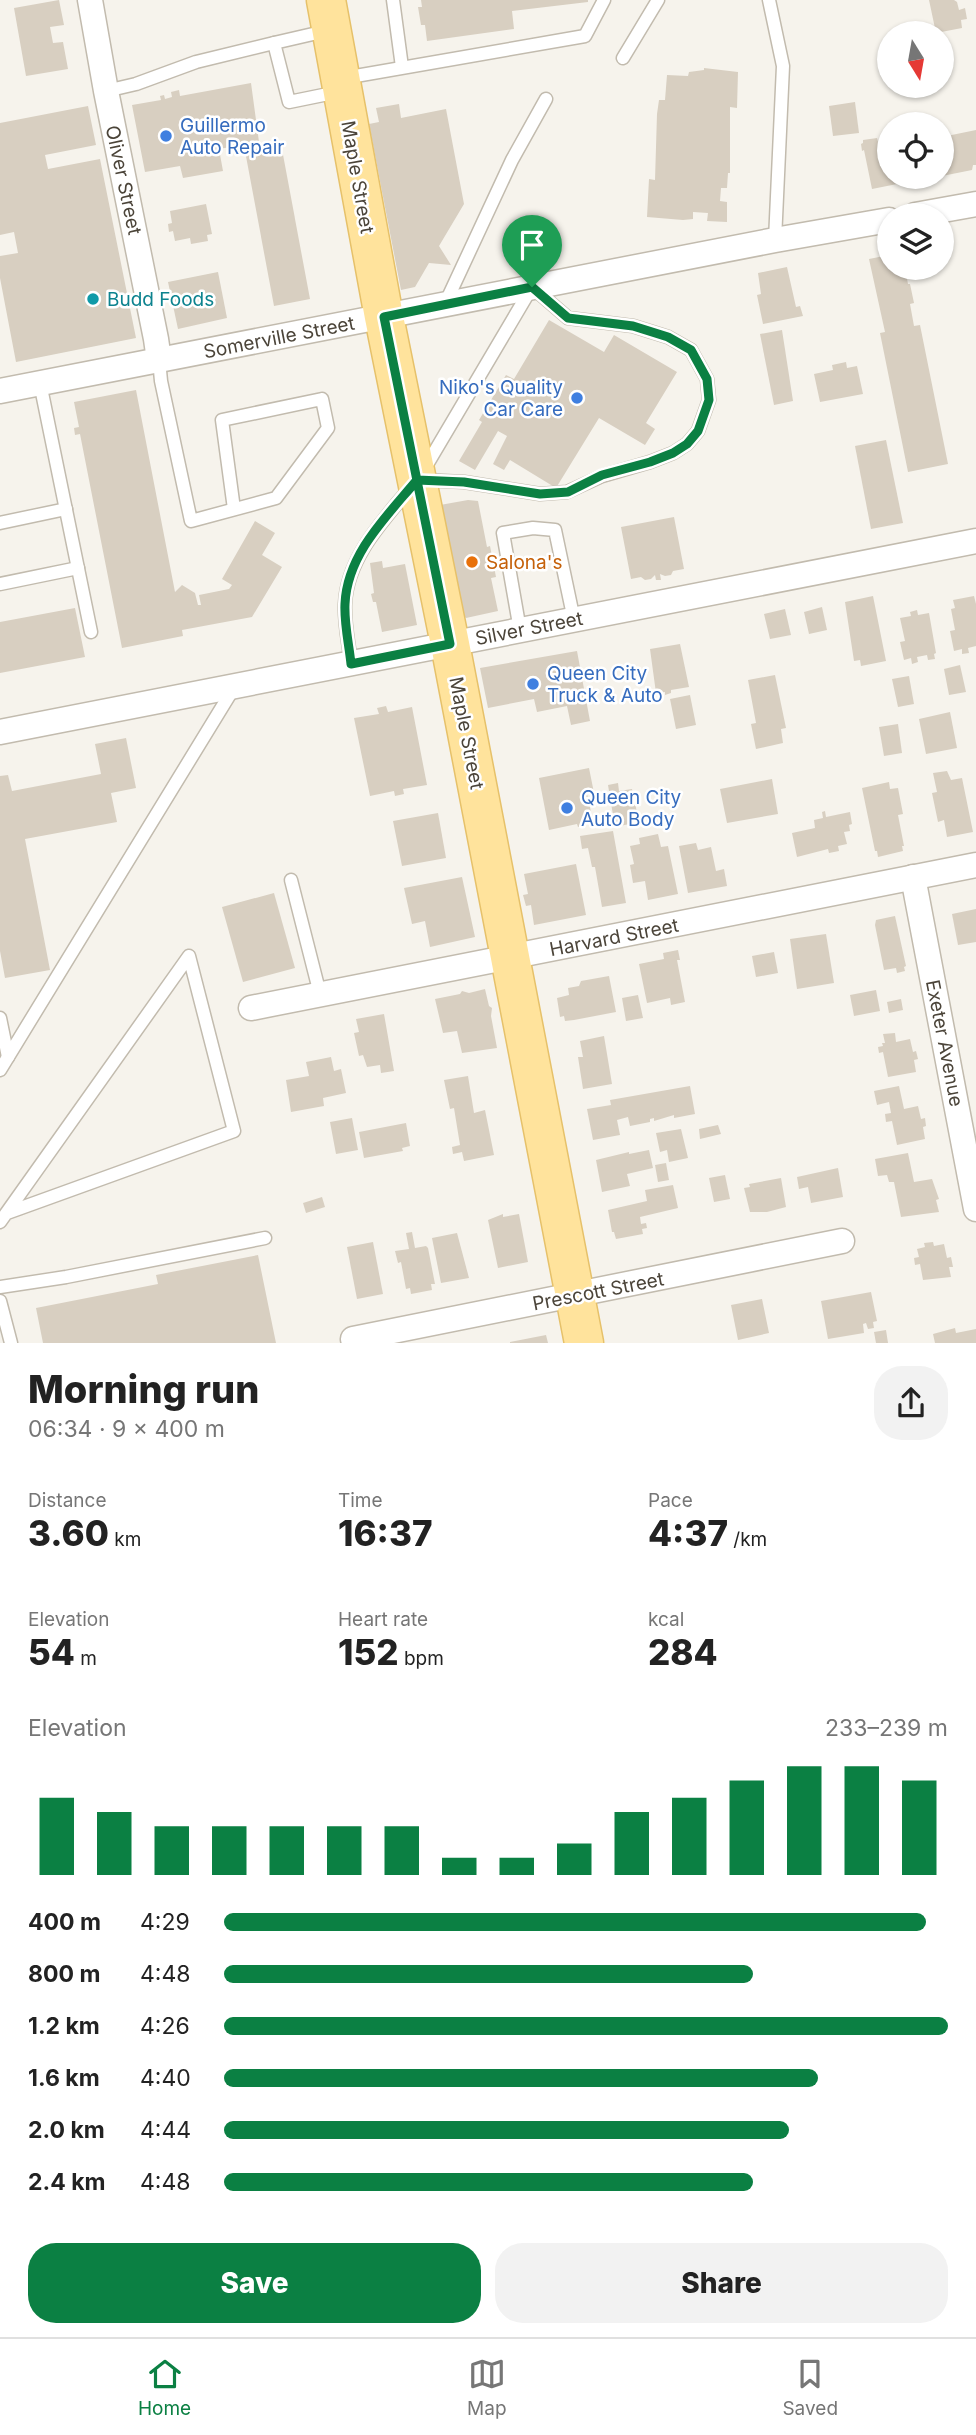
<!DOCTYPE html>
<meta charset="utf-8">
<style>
body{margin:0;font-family:Inter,sans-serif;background:#f2f2f2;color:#222;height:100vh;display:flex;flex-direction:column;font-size:26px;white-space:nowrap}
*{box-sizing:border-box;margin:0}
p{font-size:23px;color:#767676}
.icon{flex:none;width:38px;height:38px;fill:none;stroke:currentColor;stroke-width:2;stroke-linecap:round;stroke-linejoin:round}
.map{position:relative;height:1343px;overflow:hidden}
.sheet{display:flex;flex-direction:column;background:#fff;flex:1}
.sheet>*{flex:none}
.needle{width:46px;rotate:169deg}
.buttons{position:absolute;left:877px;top:21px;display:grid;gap:14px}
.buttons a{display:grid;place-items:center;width:77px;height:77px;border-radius:50%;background:#fff;box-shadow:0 2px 5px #0004;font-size:35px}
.pin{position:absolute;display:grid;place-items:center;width:60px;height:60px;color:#fff;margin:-72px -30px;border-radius:50% 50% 50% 0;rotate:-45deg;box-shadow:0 0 7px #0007}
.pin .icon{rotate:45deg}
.round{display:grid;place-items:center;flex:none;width:74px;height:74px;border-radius:28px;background:#f2f2f2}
.summary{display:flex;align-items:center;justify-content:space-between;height:119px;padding:0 28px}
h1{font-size:38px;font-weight:800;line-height:52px}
.figures{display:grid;grid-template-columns:repeat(3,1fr);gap:10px;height:119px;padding:7px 28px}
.figures div{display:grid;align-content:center}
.figures b{font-size:35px;font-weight:800}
.figures small{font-size:19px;font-weight:400}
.figures p{font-size:19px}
.chart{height:196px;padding:14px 28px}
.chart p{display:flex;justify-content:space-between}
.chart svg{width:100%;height:126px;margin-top:7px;stroke:#0b8043;stroke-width:6}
.button{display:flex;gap:14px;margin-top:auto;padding:14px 28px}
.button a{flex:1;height:80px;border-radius:28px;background:#0b8043;color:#fff;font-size:28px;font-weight:800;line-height:80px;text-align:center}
.button a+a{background:#f2f2f2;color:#222}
ul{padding:0 28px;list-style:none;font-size:23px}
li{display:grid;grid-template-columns:112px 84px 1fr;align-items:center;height:52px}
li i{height:18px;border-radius:9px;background:#0b8043}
.tab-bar{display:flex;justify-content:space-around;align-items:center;height:98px;border-top:2px solid #e0e0e0;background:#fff;font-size:19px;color:#767676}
.tab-bar a{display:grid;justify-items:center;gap:4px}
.tab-bar .active{color:#0b8043}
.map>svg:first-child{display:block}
</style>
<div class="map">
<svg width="976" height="1343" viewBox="0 0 976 1343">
<rect width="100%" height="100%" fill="#f6f3ec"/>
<g fill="#d8cfc1">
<polygon points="59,0 64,25 50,27 53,43 63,42 68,69 26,76 14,8"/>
<polygon points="421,0 588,0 588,2 512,11 514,29 427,41 425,25 421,25 418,7 422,7"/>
<polygon points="929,0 954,0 957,2 959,10 965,8 967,19 961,20 962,28 936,33"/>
<polygon points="889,50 889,70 882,72 878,52"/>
<polygon points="704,68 738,72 737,108 730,107 730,173 728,173 727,188 721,188 720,201 727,202 727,222 707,221 708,213 693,212 693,219 683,220 647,217 649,179 655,180 657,114 659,100 665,100 667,75 688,76 689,72 704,70"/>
<polygon points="251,83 259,142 219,149 223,171 183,178 180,166 145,172 132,105 161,100 160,96 164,95 165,99 172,97 171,92 179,90 180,96"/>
<polygon points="855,102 859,133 833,136 829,106"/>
<polygon points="399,104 401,118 446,109 464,204 439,246 451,265 429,263 415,287 401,290 369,124 379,122 376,108"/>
<polygon points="88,106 96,145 45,155 48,169 100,159 136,338 16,362 0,278 0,256 18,253 14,232 0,235 0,123"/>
<polygon points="976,130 976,165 973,165 972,170 942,176 942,137"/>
<polygon points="877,138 880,150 889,148 889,177 896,177 897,184 872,189 864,150 862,151 861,144 863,143 863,140"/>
<polygon points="281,144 310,299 274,306 245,151"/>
<polygon points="206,204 212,234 207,235 208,241 191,244 190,238 175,241 173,231 169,232 168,224 172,223 170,211"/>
<polygon points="889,255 889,268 905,268 908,284 910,284 914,303 910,304 914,326 920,325 948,464 908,472 880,333 885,332 869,259"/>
<polygon points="787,267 796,307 800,306 803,316 763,324 757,295 761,294 758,273"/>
<polygon points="218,272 227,318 178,329 168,282"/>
<polygon points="549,320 604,352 614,335 677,372 646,423 655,429 645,445 599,418 556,488 510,460 504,470 493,464 507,436 498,431 475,470 459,461 482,422 479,420 506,375 514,379"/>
<polygon points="782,330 793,401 774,405 760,334"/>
<polygon points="846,362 847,368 857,366 863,394 820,402 814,374 833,370 832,365"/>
<polygon points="136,390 175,592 182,585 195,593 198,605 201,605 199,595 229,589 232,585 222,579 255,521 275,533 262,555 282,567 252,617 182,630 183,636 122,648 80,434 75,435 74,428 79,427 74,402"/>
<polygon points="886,440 903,523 871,529 855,446"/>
<polygon points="468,500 478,501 487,547 490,546 496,577 491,578 498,611 466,618 463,615 440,505"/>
<polygon points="674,517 684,569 673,571 671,575 665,576 660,574 661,580 656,580 655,575 651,579 645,580 641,577 631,579 621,527"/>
<polygon points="382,561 383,568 405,564 417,625 382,632 376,602 373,602 371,594 374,593 370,563"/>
<polygon points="873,596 886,661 861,666 860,660 854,661 845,602"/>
<polygon points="974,596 976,604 976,646 968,648 969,653 962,654 962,649 954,651 950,631 955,630 951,609 955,608 953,600"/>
<polygon points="822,607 827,630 809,634 804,612"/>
<polygon points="75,608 85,657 0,673 0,622"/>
<polygon points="785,609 791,635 770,639 764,614"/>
<polygon points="917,610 918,615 929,613 936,653 934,654 935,659 928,660 927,655 917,657 918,662 912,664 911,658 904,660 900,642 905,641 900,618 911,616 910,612"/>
<polygon points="680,644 689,687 671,690 671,693 665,695 665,692 656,693 650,649"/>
<polygon points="577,651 590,721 571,725 567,706 537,712 534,699 488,708 480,668"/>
<polygon points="960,665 966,692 949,695 944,669"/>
<polygon points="775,675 786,728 781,729 783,743 756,749 751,724 756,723 748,680"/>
<polygon points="909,676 914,704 898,707 892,679"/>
<polygon points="690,695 696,725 676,729 670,699"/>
<polygon points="386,706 388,712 412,707 427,785 403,789 404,794 395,796 394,791 370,796 354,718 379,714 377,708"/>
<polygon points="950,712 957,748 926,754 919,719"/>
<polygon points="898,724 902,753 884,756 879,727"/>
<polygon points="126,738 136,788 111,793 117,822 25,839 50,970 5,978 0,951 0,776 8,775 12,791 101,774 95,744"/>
<polygon points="589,768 594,793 587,794 593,821 585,823 586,826 578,827 577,824 549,830 539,778"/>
<polygon points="947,771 951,780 962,778 973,832 947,837 944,820 938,822 932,793 937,792 933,773"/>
<polygon points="772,779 778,814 727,823 720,789"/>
<polygon points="889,782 890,789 898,788 903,814 898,815 904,846 902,846 903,851 878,857 877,851 875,851 862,788"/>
<polygon points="618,783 619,791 632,789 639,822 615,827 608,785"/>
<polygon points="825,811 826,817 850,812 852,824 849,825 850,831 844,832 847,844 838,846 839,851 829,853 828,849 797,857 792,833 815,828 814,820 823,818 822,812"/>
<polygon points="438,813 446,858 402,866 393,821"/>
<polygon points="613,831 626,903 602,907 595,867 592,867 588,848 582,849 580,836"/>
<polygon points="658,834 661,847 668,846 678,894 648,900 645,881 633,883 630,865 634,864 630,846 640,844 639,838"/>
<polygon points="696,843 698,850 711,847 716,871 724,869 727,886 688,893 679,846"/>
<polygon points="576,864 586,915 534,925 531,905 526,906 523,895 528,894 524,874"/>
<polygon points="462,877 475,937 430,947 425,921 412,924 404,888"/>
<polygon points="274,893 295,968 243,982 222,907"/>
<polygon points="976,909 976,942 958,945 952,914"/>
<polygon points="895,916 906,966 904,967 905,971 897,973 896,968 884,970 875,925 876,920"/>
<polygon points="826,934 834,983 797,989 790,939"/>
<polygon points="678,950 680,960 677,960 685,1002 671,1005 670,998 647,1003 639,964 664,959 663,953"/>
<polygon points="774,952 778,973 756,977 752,956"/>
<polygon points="609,976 616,1012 574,1020 565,1021 564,1016 560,1017 557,998 569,995 568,988 579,986 581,981"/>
<polygon points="485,989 489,1006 492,1008 491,1016 497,1048 462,1053 457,1031 443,1033 435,999 460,994 462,991 469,993"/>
<polygon points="876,990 880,1011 854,1016 850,995"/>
<polygon points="638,995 643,1018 626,1021 622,998"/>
<polygon points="901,999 903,1010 889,1013 887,1002"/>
<polygon points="384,1014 394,1071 381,1073 380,1065 367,1067 363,1055 359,1056 354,1033 359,1032 356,1019"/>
<polygon points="895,1033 896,1042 910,1039 913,1052 916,1051 918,1059 914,1060 916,1072 888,1077 883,1052 879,1053 878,1047 883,1046 882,1043 885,1043 883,1034"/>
<polygon points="604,1036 612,1084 583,1089 578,1057 583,1057 580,1041"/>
<polygon points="331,1057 334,1071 341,1069 346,1093 323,1098 324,1106 291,1112 286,1080 309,1076 306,1062"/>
<polygon points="468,1076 474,1113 485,1110 494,1155 464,1161 462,1152 453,1154 452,1147 460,1145 454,1108 450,1109 444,1080"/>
<polygon points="690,1086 695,1114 674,1118 674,1115 654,1121 654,1118 650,1119 650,1122 630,1126 628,1117 617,1120 620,1135 593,1140 587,1109 611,1105 610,1100"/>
<polygon points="899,1086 904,1109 918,1106 921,1119 925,1118 926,1126 923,1127 925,1139 897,1145 892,1121 886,1122 885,1114 891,1113 889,1102 877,1105 874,1091"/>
<polygon points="352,1118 358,1150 336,1154 330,1122"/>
<polygon points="406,1123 410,1146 402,1148 403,1151 364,1158 359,1132"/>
<polygon points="718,1125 721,1134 700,1139 699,1129"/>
<polygon points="681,1129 688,1158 669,1162 667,1150 660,1152 656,1133"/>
<polygon points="649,1150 653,1168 627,1174 630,1186 602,1192 596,1160 629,1152 629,1154"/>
<polygon points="908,1153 914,1182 932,1179 939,1199 936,1200 939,1212 901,1217 894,1182 889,1182 887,1175 878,1176 875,1159"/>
<polygon points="666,1163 669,1180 658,1182 655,1165"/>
<polygon points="838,1168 843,1197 811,1203 808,1187 799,1189 797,1177"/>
<polygon points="725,1175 730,1199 714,1202 709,1178"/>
<polygon points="781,1178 786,1207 767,1212 750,1212 744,1188 750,1187 749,1184"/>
<polygon points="673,1185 678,1208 640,1217 641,1224 646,1223 647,1228 642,1229 643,1234 616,1239 614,1232 612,1232 608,1210 647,1201 645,1190"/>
<polygon points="322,1197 325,1207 306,1213 303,1203"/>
<polygon points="503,1214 503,1217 519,1214 528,1262 498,1268 488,1220"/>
<polygon points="412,1232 415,1248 426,1246 428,1248 435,1284 431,1284 432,1290 411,1294 410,1288 406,1289 401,1262 398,1263 395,1251 409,1249 406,1233"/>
<polygon points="457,1233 469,1278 441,1283 432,1238"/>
<polygon points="373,1242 383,1294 357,1299 347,1247"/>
<polygon points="933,1242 934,1246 944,1244 947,1258 951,1257 953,1267 949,1267 951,1277 923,1280 920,1264 915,1265 914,1258 919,1257 917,1249 925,1247 924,1243"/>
<polygon points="258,1255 276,1343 43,1343 36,1308 158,1284 156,1275"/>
<polygon points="871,1292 877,1321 873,1322 874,1328 868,1329 866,1323 863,1324 864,1333 828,1339 821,1301"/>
<polygon points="762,1299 769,1333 738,1340 731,1305"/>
<polygon points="955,1328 956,1333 976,1329 976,1343 935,1343 933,1334"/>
<polygon points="886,1330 888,1343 876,1343 874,1332"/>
<polygon points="546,1335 548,1343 510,1343 510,1342"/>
</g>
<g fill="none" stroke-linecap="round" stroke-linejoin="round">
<g stroke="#c2bbae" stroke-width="15">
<g id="lane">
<polyline points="393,0 402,67"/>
<polyline points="769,0 783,66 775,240"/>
<polyline points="326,31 274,43 289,102 338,92"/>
<polyline points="623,58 658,0"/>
<polyline points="344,78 585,36 604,0"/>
<polyline points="106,91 136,84 196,62 274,43"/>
<polyline points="445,304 512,160 546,99"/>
<polyline points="159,360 161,381 191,521 276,498 328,428 322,399 222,420 234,509"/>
<polyline points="40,383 91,632"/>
<polyline points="423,480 464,482 540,494 567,492 602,476 650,462 673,453 687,444 698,431 709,400 707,379 691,350 668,337 633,326 568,318 532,287 425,468"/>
<polyline points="0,523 66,509"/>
<polyline points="0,584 78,568"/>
<polyline points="520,630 503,533 533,528 555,530 574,620"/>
<path d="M351 664C349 644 344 624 345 604 347 558 382 522 410 488"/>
<polyline points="291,880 320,994"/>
<polyline points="0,1018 8,1057"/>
<polyline points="0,1070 235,686"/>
<polyline points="0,1222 189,956 234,1131 7,1213"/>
<polyline points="0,1287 66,1277 265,1238"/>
<polyline points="0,1301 11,1343"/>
</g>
</g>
<g stroke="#c2bbae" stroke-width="27">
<g id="street">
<polyline points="90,0 106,91 156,339 159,360"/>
<polyline points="915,215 976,204"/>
<polyline points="0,391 775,240 889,220"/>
<polyline points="0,732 976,541"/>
<polyline points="913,877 976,1209"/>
<polyline points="251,1008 976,865"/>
<polyline points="353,1339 842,1241"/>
</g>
</g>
<g stroke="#e6c16a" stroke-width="41">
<polyline id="primary" points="326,0 384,317 450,644 584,1343"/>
</g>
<use href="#lane" stroke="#fff" stroke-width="12"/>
<use href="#street" stroke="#fff" stroke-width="24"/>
<use href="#primary" stroke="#ffe39c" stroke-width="38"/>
</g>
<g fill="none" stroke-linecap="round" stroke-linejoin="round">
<g stroke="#fff" stroke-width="14">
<path id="route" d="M532 287 384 317 450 644 351 664C349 644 344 624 345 604 347 554 387 516 417 480L464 482 540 494 568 492 602 475 650 462 673 453 687 444 698 431 709 400 707 379 691 350 668 337 633 326 568 318 532 287"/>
</g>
<use href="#route" stroke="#0b8043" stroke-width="9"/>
</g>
<g fill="#3f7fe0" stroke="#fff" stroke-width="2.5">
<circle cx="166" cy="136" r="7"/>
<circle cx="577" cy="398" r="7"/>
<circle cx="533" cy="684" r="7"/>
<circle cx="567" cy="808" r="7"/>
</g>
<circle fill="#0f9aa8" stroke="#fff" stroke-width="2.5" cx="93" cy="299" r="7"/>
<circle fill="#e8710a" stroke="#fff" stroke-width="2.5" cx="472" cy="562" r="7"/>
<g text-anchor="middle" stroke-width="5" stroke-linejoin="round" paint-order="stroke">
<g font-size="19" fill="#366cbe" stroke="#fff" text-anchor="start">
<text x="180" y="132">Guillermo<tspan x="180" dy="22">Auto Repair</tspan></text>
<text x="563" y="394" text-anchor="end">Niko's Quality<tspan x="563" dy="22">Car Care</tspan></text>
<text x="547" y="680">Queen City<tspan x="547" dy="22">Truck &amp; Auto</tspan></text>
<text x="581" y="804">Queen City<tspan x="581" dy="22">Auto Body</tspan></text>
</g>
<g font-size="19" fill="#4b4439" stroke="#fff">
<text transform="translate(358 177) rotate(80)" y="7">Maple Street</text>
<text transform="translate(124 180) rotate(78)" y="7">Oliver Street</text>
<text transform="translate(279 337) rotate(-11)" y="7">Somerville Street</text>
<text transform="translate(529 628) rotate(-11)" y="7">Silver Street</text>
<text transform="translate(467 733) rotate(79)" y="7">Maple Street</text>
<text transform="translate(614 937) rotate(-11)" y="7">Harvard Street</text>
<text transform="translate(945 1043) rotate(79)" y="7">Exeter Avenue</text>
<text transform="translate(598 1291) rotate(-11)" y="7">Prescott Street</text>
</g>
<g font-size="19" fill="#0d838f" stroke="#fff" text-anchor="start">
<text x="107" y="306">Budd Foods</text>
</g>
<g font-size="19" fill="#c56008" stroke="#fff" text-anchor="start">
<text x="486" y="569">Salona's</text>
</g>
</g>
</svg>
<div class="buttons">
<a><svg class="needle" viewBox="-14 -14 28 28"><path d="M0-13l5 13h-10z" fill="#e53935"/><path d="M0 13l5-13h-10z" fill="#767676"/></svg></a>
<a><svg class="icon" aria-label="locate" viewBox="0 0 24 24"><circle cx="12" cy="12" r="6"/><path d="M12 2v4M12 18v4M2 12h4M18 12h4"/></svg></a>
<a><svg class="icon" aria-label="layers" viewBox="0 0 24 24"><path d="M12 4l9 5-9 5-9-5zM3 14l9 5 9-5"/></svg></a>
</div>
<div class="pin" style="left:532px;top:287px;background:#1e9e55"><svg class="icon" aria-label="arrive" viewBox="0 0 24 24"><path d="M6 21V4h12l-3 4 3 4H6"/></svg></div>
</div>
<section class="sheet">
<div class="summary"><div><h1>Morning run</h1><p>06:34 · 9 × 400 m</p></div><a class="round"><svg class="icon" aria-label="share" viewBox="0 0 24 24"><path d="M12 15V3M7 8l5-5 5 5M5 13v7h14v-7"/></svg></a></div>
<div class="figures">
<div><p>Distance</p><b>3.60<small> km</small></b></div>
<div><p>Time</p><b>16:37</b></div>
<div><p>Pace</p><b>4:37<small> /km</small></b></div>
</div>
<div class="figures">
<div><p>Elevation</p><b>54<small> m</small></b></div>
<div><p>Heart rate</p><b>152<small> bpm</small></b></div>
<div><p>kcal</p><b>284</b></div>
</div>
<div class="chart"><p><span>Elevation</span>233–239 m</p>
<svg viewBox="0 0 160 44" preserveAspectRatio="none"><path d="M5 44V17M15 44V22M25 44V27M35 44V27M45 44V27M55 44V27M65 44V27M75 44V38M85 44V38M95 44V33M105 44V22M115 44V17M125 44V11M135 44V6M145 44V6M155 44V11"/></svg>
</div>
<ul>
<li><b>400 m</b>4:29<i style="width:97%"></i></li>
<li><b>800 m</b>4:48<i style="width:73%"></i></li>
<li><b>1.2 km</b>4:26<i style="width:100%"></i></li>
<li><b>1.6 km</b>4:40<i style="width:82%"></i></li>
<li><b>2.0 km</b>4:44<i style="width:78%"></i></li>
<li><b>2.4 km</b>4:48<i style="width:73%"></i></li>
</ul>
<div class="button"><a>Save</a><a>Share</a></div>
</section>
<nav class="tab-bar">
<a class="active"><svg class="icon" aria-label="home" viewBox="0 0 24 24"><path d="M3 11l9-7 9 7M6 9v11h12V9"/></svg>Home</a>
<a><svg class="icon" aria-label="map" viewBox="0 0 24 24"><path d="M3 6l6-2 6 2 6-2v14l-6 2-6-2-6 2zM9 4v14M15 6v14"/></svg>Map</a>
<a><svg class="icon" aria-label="saved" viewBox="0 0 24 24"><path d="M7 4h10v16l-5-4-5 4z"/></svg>Saved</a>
</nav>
